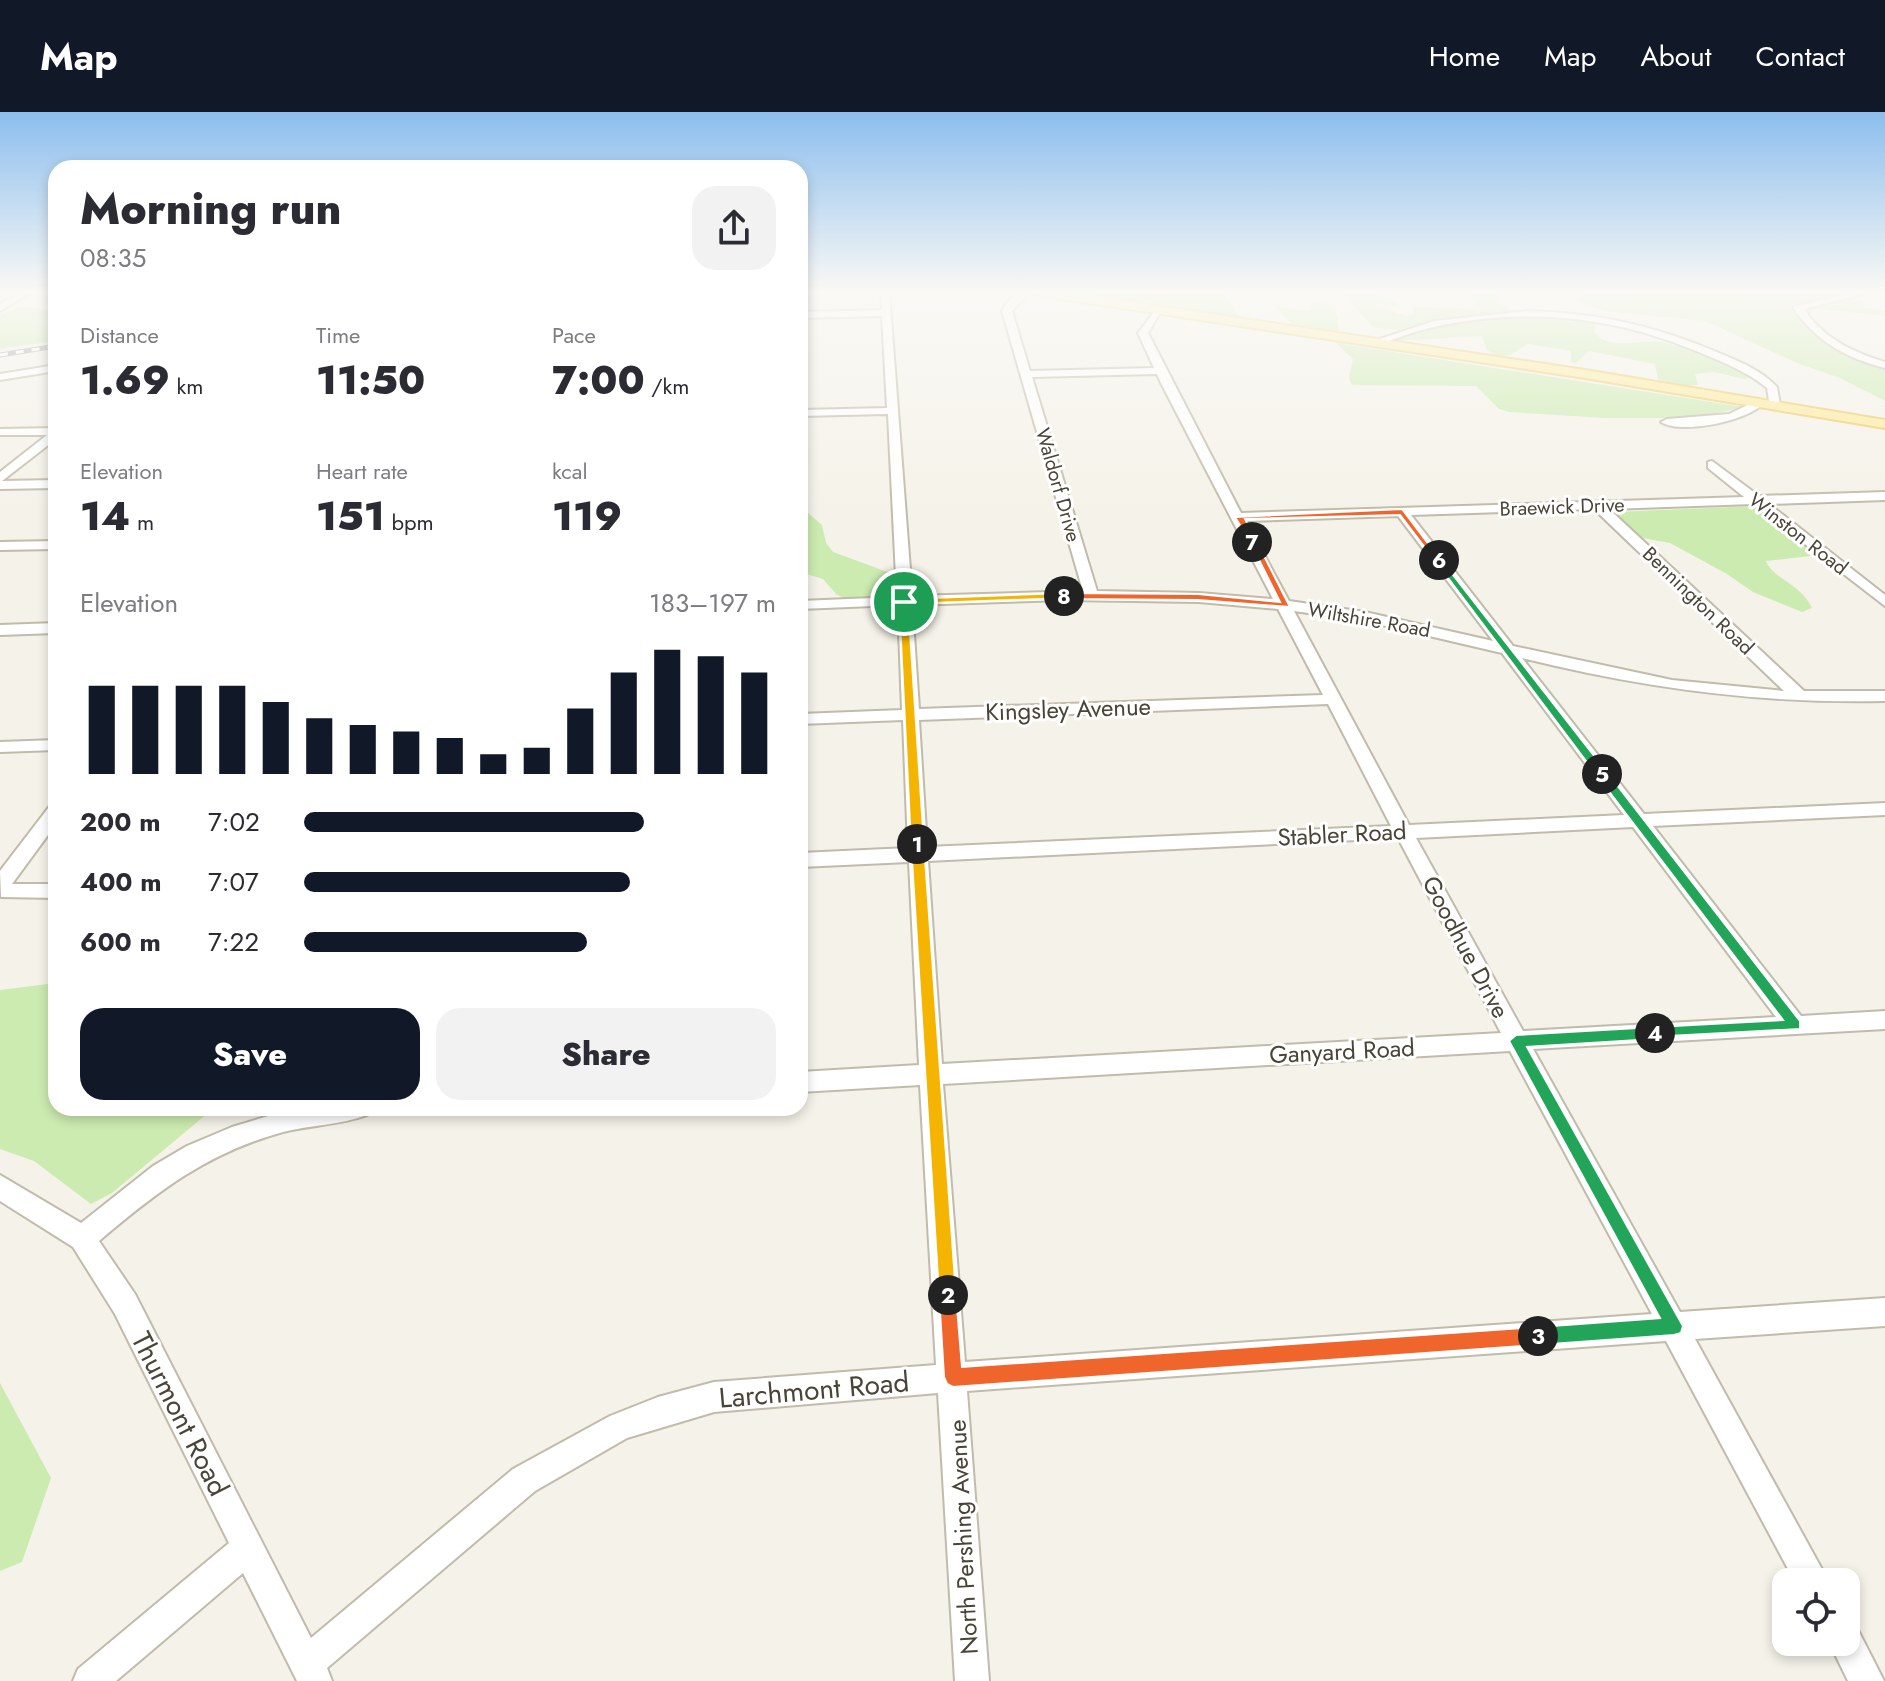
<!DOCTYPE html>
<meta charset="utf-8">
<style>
body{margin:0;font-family:Jost,sans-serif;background:#f2f2f3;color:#2b2b33;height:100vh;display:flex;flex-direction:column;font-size:30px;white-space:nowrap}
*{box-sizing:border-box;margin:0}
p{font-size:26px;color:#7c7c81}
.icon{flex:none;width:44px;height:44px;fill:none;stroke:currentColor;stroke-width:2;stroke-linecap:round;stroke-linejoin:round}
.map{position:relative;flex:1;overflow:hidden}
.panel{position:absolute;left:48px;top:48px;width:760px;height:956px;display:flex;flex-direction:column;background:#fff;border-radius:24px;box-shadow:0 4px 12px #0003}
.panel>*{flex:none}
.buttons{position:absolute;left:1772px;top:1456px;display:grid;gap:16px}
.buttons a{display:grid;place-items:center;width:88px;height:88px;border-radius:16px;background:#fff;box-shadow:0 4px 12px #0003;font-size:40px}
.pin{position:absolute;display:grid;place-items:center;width:68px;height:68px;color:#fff;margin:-34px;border:4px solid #fff;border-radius:50%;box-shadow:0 2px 8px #0007}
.km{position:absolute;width:40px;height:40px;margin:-20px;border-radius:50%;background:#222;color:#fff;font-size:22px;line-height:40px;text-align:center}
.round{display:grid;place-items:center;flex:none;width:84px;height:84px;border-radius:24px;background:#f2f2f3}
.summary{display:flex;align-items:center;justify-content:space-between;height:136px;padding:0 32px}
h1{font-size:44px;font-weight:800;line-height:60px}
.stats{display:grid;grid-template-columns:repeat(3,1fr);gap:12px;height:136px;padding:8px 32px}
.stats div{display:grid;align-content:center}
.stats b{font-size:40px;font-weight:800}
.stats small{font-size:22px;font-weight:400}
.stats p{font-size:22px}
.chart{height:224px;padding:16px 32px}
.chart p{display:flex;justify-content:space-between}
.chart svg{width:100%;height:144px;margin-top:8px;stroke:#111827;stroke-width:6}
.primary-button{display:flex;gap:16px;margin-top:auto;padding:16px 32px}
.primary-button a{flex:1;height:92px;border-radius:24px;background:#111827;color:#fff;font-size:32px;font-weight:800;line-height:92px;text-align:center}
.primary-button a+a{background:#f2f2f3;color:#2b2b33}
ul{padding:0 32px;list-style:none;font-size:26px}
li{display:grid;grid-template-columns:128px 96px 1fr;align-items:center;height:60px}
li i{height:20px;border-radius:10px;background:#111827}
header{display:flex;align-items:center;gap:48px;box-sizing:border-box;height:112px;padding:0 40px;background:#111827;color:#fff}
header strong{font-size:38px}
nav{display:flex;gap:44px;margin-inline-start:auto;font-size:28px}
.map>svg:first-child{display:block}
.green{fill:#ccebb0}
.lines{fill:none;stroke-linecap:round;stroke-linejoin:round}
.minor-casing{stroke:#c1bbab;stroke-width:4}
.major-casing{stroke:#eacb62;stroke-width:4}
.minor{fill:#fff;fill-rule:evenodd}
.major{fill:#ffea98;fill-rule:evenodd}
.rail-casing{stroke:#989898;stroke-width:5}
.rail{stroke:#fff;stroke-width:3;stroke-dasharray:8;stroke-linecap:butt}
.split-1{fill:#f5b400;stroke:#fff;stroke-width:2}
.split-2{fill:#f5b400;stroke:#fff;stroke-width:2}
.split-3{fill:#f0652b;stroke:#fff;stroke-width:2}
.split-4{fill:#22a559;stroke:#fff;stroke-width:2}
.split-5{fill:#22a559;stroke:#fff;stroke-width:2}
.split-6{fill:#22a559;stroke:#fff;stroke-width:2}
.split-7{fill:#f0652b;stroke:#fff;stroke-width:2}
.split-8{fill:#f0652b;stroke:#fff;stroke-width:2}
.split-9{fill:#f5b400;stroke:#fff;stroke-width:2}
.labels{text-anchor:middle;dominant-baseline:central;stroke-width:6;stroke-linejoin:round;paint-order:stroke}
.far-street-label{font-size:20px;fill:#494437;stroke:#fff}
.street-label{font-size:24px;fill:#494437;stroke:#fff}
.near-street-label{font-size:28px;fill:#494437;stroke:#fff}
</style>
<header>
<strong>Map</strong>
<nav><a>Home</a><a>Map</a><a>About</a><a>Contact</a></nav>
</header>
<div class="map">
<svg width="1885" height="1569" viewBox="0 0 1885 1569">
<rect width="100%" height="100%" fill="#f5f2e9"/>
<path class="green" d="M1221,179L1242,208L1086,184L1089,181Z
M1341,179H1403L1374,181L1399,190L1397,194L1374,193L1407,204L1415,202L1412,194L1482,198L1468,182C1479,180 1491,177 1499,186L1496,190L1519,202L1435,208L1398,218L1373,215Z
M1641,179H1740L1779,183L1796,179H1834L1864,190L1863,196L1885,198V204L1813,196L1811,205L1805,210L1832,234L1885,255V289L1840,266L1797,251L1705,209L1604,199L1576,189L1581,183Z
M1312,190C1340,187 1335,201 1340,221L1293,214L1276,194L1305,199L1311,197Z
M20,194L56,199V229L0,237V203Z
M1513,206L1589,209L1596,214L1594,219C1607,240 1641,227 1660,230C1689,235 1726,247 1750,264L1745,267L1714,260L1695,262L1698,273H1677L1658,267L1655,252L1589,239L1576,251L1571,250V239L1528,232L1510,243L1498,245L1487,238L1482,224L1390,229V227C1431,214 1471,208 1513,206Z
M1336,231L1743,295L1696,306H1605L1509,300L1499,297L1476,274L1352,273L1349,266L1353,247Z
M800,394L822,413L826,431L833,440L893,462L899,483L847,488L836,482L823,467L800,460Z
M1755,394L1810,438V444L1766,449C1772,466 1801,472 1812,496L1802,500L1753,480L1727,462L1670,431L1637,425L1616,400Z
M56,871V996H214L112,1081L91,1092L34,1049L0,1037V878Z
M0,1271L51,1366L22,1450L0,1459Z"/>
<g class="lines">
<defs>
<path id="minor" d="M23,179H33L0,199V192Z
M881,179H889L912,484L1083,479L1002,199C1007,187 1018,179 1030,179L1012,199L1030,259L1154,256L1138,221L1157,196H1163L1148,221L1241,401L1744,385L1708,356V350L1712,349L1759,384L1885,380V388L1769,392L1885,483V494L1753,392L1609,397L1804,579H1885V589C1761,592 1642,576 1522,546L1644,702L1885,691V703L1653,714L1801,904L1885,899V917L1533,937L1680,1200L1885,1186V1214L1695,1227L1829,1470H1795L1666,1229L967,1279L989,1569H955L938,1281L714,1300L627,1326L535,1379L327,1556L332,1569H297L243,1461L116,1569H73L78,1557L229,1431L115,1202L73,1135L0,1089V1063L81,1111L153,1054L187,1034L232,1015L295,996H371L367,1003C341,1013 310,1013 283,1020C207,1041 158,1079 99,1129L135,1182L311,1526L513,1357L610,1304L658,1285L714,1270L936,1253L920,973L800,980V960L919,953L909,750L800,755V741L908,736L903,608L800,612V602L902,598L898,493L800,497V489L897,485L888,302L800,304V298L887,296L882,204L800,206V200L882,198ZM1157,262L1161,271L1273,487L1199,481L1097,479L1032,265ZM1594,397L1784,579L1672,568L1513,534L1411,403ZM1398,404L1493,529L1365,500L1289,489L1246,409ZM1066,488L1199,490L1278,497L1323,583L919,597L912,493ZM1294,499L1365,509L1502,541L1624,703L1409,713ZM1328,592L1391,714L927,735L919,608ZM1633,715L1776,905L1523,919L1416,726ZM1398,726L1501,921L942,952L928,749ZM1510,939L1652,1202L965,1250L943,972Z
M1084,179H1131L1061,186L1056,183Z
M1858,179H1874L1804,197C1823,226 1852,240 1885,250V256C1846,246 1815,229 1793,195Z
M1526,199C1595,200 1656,214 1719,241C1740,250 1761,258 1777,275L1780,293L1770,295L1767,276C1745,258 1718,248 1691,237C1610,204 1521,195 1434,215C1414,219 1396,227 1376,233L1371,230L1434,209Z
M56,253V259L0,268V262Z
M1758,288L1764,291C1748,309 1681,323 1661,310L1667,307L1729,302Z
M56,316V327L2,369L56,368V376L0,377V360L47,323H0V317Z
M56,429V437L0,438V430Z
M56,511V521L0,523V513Z
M56,628V638L0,640V630Z
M56,693V712L12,772H56V786L1,785L0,759L49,695Z
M1846,1513L1858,1518L1884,1569H1848L1829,1530H1846Z"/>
<path id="major" d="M1029,179H1058L1585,258L1885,308V316L1585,266L1035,183Z"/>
</defs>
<use href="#minor" class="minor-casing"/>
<use href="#major" class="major-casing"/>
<use href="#minor" class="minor"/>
<use href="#major" class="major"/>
<defs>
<path id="rail" d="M0,243L56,234"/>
</defs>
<use href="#rail" class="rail-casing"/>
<use href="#rail" class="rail"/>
</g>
<linearGradient id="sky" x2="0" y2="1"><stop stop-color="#8cbeed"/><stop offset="0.45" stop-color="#faf9f5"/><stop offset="1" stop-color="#faf9f5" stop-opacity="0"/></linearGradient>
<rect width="1885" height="399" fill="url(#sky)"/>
<path class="split-1" d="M904,487L908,490L924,732L917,736L911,732L899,490Z"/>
<path class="split-2" d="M917,728L924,732L956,1183L954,1189L948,1192L941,1189L939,1183L911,732Z"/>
<path class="split-3" d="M948,1174L954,1177L956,1183L962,1255L1538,1215L1545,1218L1547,1224L1545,1231L1538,1233L953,1275L947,1272L944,1265L939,1183L941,1177Z"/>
<path class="split-4" d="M1655,915L1662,921L1655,927L1527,935L1683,1214L1681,1221L1674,1223L1538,1233L1532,1231L1529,1224L1532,1218L1538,1215L1660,1206L1509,929L1516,923Z"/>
<path class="split-5" d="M1598,659H1606L1800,909V917L1650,925V917L1655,915L1783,908L1598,665Z"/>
<path class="split-6" d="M1439,445L1606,659V665H1598L1436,450Z"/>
<path class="split-7" d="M1402,397L1442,450H1436L1400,403L1245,407L1257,430L1252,433L1235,405Z"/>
<path class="split-8" d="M1249,428L1257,430L1290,495L1198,488L1064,487L1059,484L1064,481L1198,482L1280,490Z"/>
<path class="split-9" d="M1064,481L1067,486L904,492L899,490L904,487Z"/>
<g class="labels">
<g class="far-street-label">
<text transform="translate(1058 373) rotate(74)">Waldorf Drive</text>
<text transform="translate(1562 395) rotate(-2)">Braewick Drive</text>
<text transform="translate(1798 422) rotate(38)">Winston Road</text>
<text transform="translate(1698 489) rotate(44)">Bennington Road</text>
<text transform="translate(1369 508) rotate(10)">Wiltshire Road</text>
</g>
<g class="street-label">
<text transform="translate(1068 597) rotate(-2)">Kingsley Avenue</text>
<text transform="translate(1342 722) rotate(-3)">Stabler Road</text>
<text transform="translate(1466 835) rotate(62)">Goodhue Drive</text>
<text transform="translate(1342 939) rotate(-3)">Ganyard Road</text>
<text transform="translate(963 1425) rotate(-93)">North Pershing Avenue</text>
</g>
<g class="near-street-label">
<text transform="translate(814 1278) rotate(-5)">Larchmont Road</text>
<text transform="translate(180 1302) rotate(63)">Thurmont Road</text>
</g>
</g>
</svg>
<div class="buttons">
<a><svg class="icon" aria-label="locate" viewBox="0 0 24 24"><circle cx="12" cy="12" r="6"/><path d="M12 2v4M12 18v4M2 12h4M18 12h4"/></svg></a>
</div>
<div class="pin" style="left:904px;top:490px;background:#1e9e55"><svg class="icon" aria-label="arrive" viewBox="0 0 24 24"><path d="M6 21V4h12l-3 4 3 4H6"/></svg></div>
<b class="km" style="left:917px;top:732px">1</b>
<b class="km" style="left:948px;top:1183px">2</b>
<b class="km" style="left:1538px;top:1224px">3</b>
<b class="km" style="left:1655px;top:921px">4</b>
<b class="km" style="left:1602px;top:662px">5</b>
<b class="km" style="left:1439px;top:448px">6</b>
<b class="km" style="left:1252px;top:430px">7</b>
<b class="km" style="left:1064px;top:484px">8</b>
<section class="panel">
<div class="summary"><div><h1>Morning run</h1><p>08:35</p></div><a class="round"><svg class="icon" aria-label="share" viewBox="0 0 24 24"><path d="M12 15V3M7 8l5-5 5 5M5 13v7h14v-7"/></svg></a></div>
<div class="stats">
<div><p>Distance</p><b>1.69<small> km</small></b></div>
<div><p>Time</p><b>11:50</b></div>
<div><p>Pace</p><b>7:00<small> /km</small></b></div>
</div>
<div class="stats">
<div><p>Elevation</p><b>14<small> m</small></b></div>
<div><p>Heart rate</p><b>151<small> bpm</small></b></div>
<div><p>kcal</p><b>119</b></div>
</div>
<div class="chart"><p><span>Elevation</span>183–197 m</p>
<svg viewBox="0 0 160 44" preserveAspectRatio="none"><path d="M5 44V17M15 44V17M25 44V17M35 44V17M45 44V22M55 44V27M65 44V29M75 44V31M85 44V33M95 44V38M105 44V36M115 44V24M125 44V13M135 44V6M145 44V8M155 44V13"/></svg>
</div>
<ul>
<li><b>200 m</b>7:02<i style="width:72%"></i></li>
<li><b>400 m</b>7:07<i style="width:69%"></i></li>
<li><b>600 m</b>7:22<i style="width:60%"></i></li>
</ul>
<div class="primary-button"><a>Save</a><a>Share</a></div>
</section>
</div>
